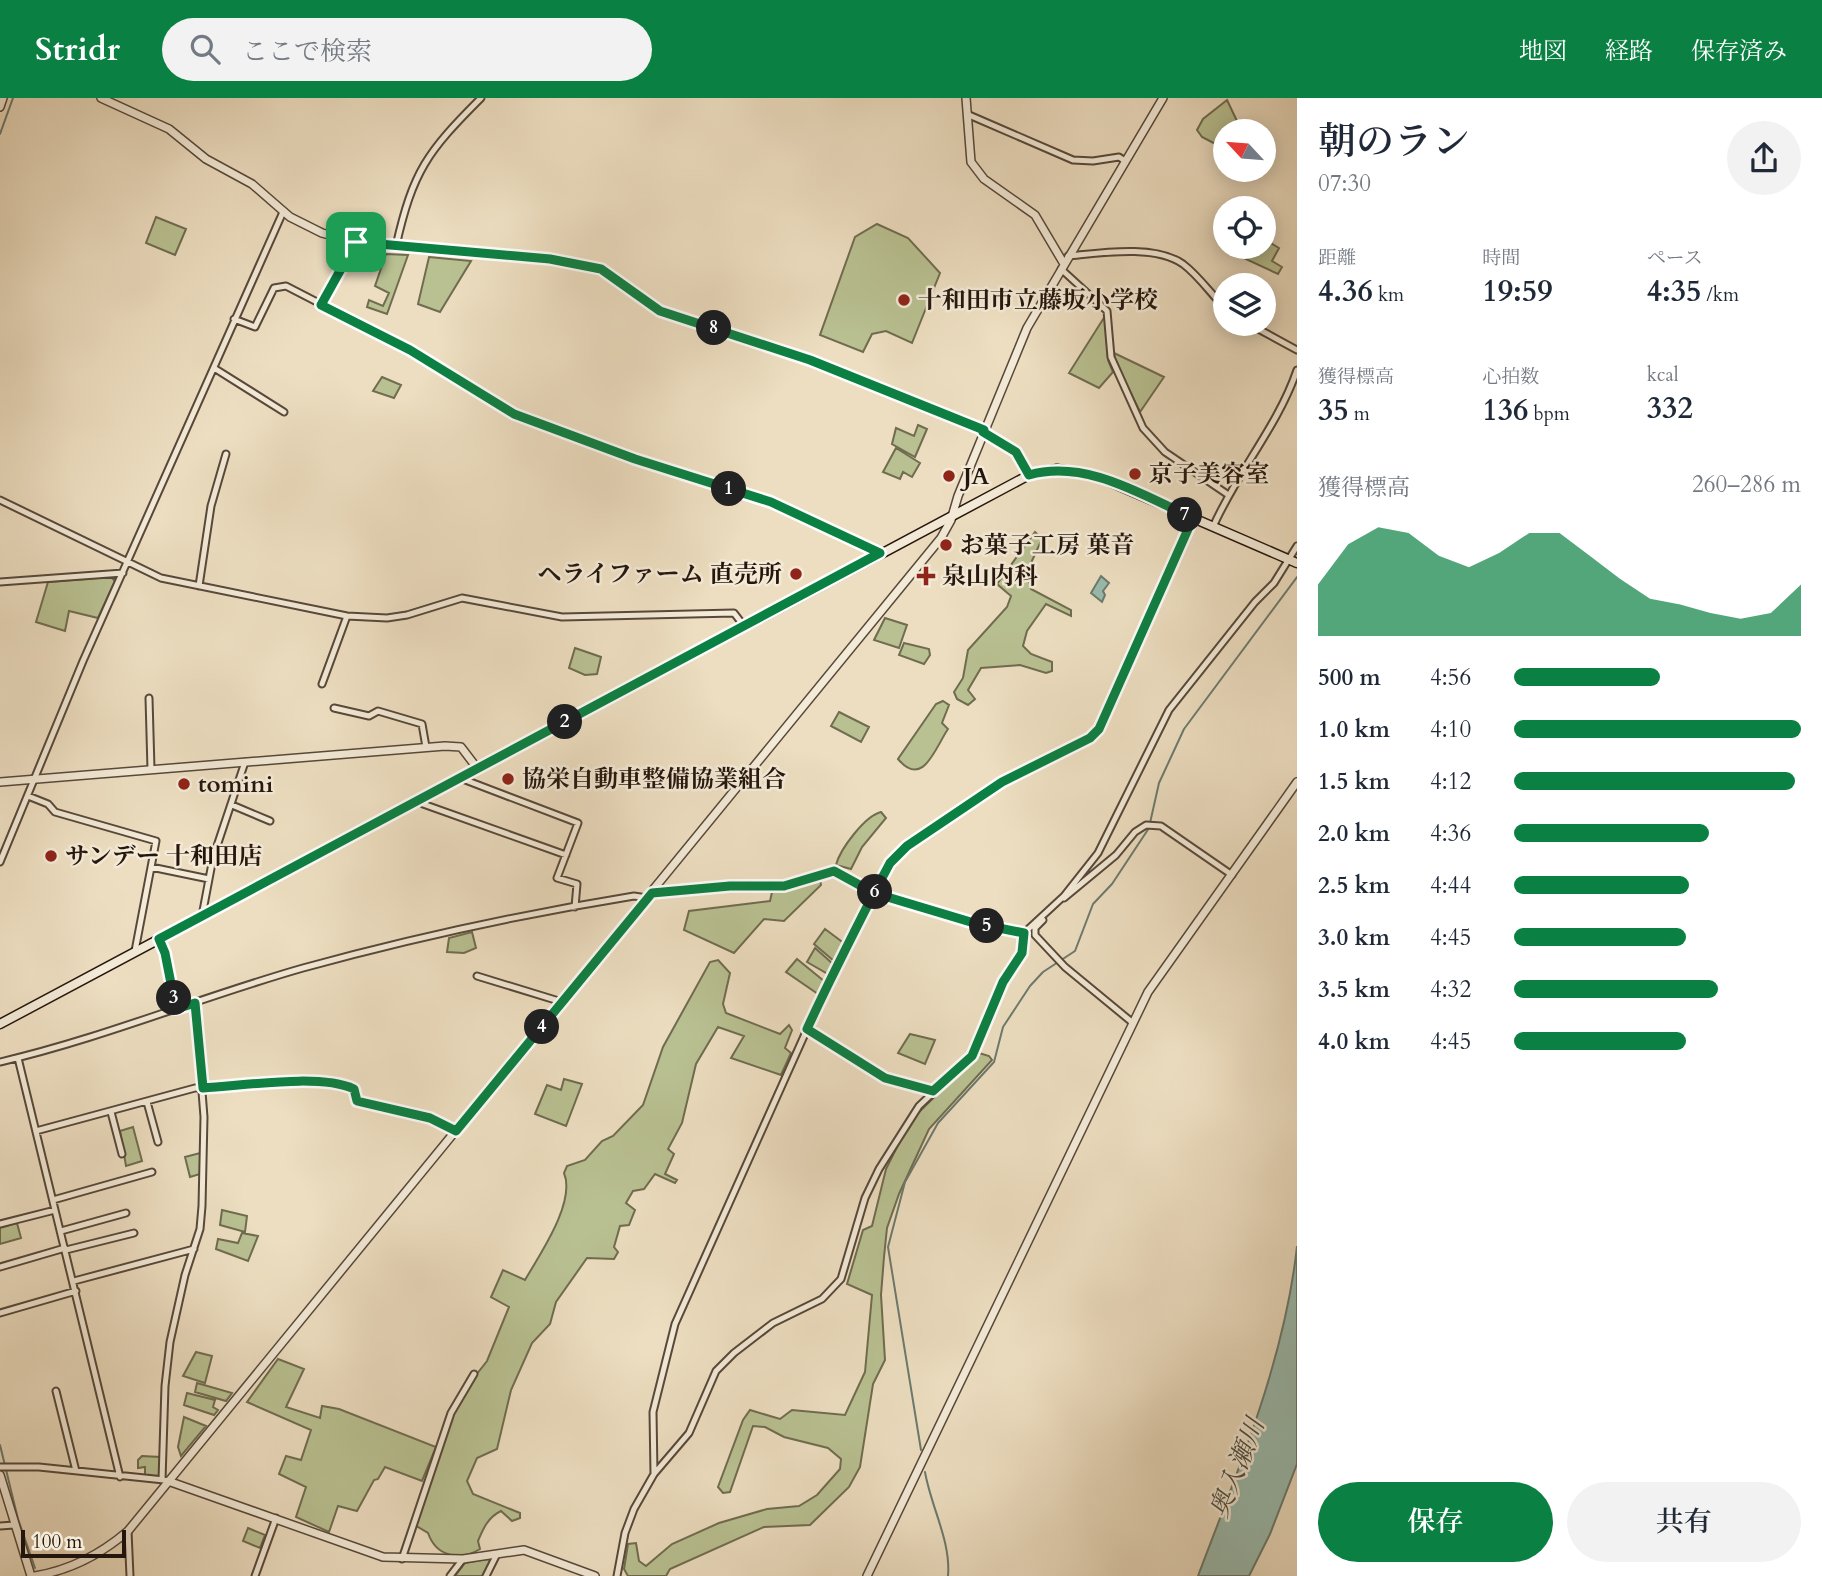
<!DOCTYPE html>
<html lang="ja">
<meta charset="utf-8">
<style>
body{margin:0;font-family:Cardo,"Noto Serif JP",serif;background:#f2f2f3;color:#1f2937;height:100vh;display:flex;flex-direction:column;font-size:26px;white-space:nowrap}
*{box-sizing:border-box;margin:0}
p{font-size:23px;color:#747a83}
.icon{flex:none;width:38px;height:38px;fill:none;stroke:currentColor;stroke-width:2;stroke-linecap:round;stroke-linejoin:round}
.map{position:relative;flex:1;overflow:hidden}
.details{display:flex;flex-direction:column;background:#fff;width:525px}
.details>*{flex:none}
.needle{width:46px;rotate:296deg}
.buttons{position:absolute;left:1213px;top:21px;display:grid;gap:14px}
.buttons a{display:grid;place-items:center;width:63px;height:63px;border-radius:50%;background:#fff;box-shadow:0 4px 18px #0003;font-size:35px}
.scale{position:absolute;left:21px;bottom:18px;width:105px;box-sizing:border-box;padding-left:7px;border:4px solid #25160d;border-top:0;font-size:19px;line-height:24px;white-space:nowrap;color:#25160d;-webkit-text-stroke:5px #f3ead7;paint-order:stroke}
.pin{position:absolute;display:grid;place-items:center;width:60px;height:60px;color:#fff;margin:-30px;border-radius:14px;box-shadow:0 4px 10px #0006}
.km{position:absolute;width:35px;height:35px;margin:-18px;border-radius:50%;background:#222;color:#fff;font-size:19px;line-height:35px;text-align:center}
.round{display:grid;place-items:center;flex:none;width:74px;height:74px;border-radius:37px;background:#f2f2f3}
.overview{display:flex;align-items:center;justify-content:space-between;height:119px;padding:0 21px}
h1{font-size:38px;font-weight:600;line-height:52px}
.stats{display:grid;grid-template-columns:repeat(3,1fr);gap:10px;height:119px;padding:7px 21px}
.stats div{display:grid;align-content:center}
.stats b{font-size:30px;font-weight:600}
.stats small{font-size:19px;font-weight:400}
.stats p{font-size:19px}
.chart{height:196px;padding:14px 21px}
.chart p{display:flex;justify-content:space-between}
.chart svg{width:100%;height:126px;margin-top:7px;fill:#0b8043;opacity:.7}
.button{display:flex;gap:14px;margin-top:auto;padding:14px 21px}
.button a{flex:1;height:80px;border-radius:42px;background:#0b8043;color:#fff;font-size:28px;font-weight:600;line-height:80px;text-align:center}
.button a+a{background:#f2f2f3;color:#1f2937}
ul{padding:0 21px;list-style:none;font-size:23px}
li{display:grid;grid-template-columns:112px 84px 1fr;align-items:center;height:52px}
li i{height:18px;border-radius:9px;background:#0b8043}
header{display:flex;align-items:center;gap:42px;box-sizing:border-box;height:98px;padding:0 35px;background:#0b8043;color:#fff}
header strong{font-size:33px}
nav{display:flex;gap:38px;margin-inline-start:auto;font-size:24px}
.search{width:490px;height:63px;background:#f2f2f3;display:flex;align-items:center;gap:18px;box-sizing:border-box;padding:0 24px;border-radius:38px;color:#747a83;font-size:26px}
main{display:flex;flex:1;min-height:0}
.map>svg:first-child{display:block}
.green{fill:#b9c192;stroke:#6f6c50;stroke-width:2}
.water{fill:#9abcaf;stroke:#6b7a6e;stroke-width:2}
.lines{fill:none;stroke-linecap:round;stroke-linejoin:round}
.stream{stroke:#6b7a6e;stroke-width:2}
.minor-casing{stroke:#57483a;stroke-width:9}
.tertiary-casing{stroke:#57483a;stroke-width:10}
.secondary-casing{stroke:#25160d;stroke-width:11}
.minor{stroke:#f3ead7;stroke-width:5}
.tertiary{stroke:#f3ead7;stroke-width:7}
.secondary{stroke:#f3ead7;stroke-width:8}
.route-casing{stroke:#fff;stroke-width:14}
.route{stroke:#0b8043;stroke-width:9}
.poi-dot{fill:#8f2418;stroke:#f3ead7;stroke-width:2.5}
.labels{text-anchor:middle;dominant-baseline:central;stroke-width:5;stroke-linejoin:round;paint-order:stroke}
.poi-label{font-size:24px;font-weight:bold;fill:#25160d;stroke:#f3ead7;text-anchor:start}
.water-label{font-size:26px;font-style:italic;fill:#4e5046;stroke:#f3ead7}
</style>
<header>
<strong>Stridr</strong>
<div class="search"><svg class="icon" aria-label="search" viewBox="0 0 24 24"><circle cx="10" cy="10" r="6"/><path d="M15 15l6 6"/></svg>ここで検索</div>
<nav><a>地図</a><a>経路</a><a>保存済み</a></nav>
</header>
<main>
<div class="map">
<svg width="1297" height="1478" viewBox="0 0 1297 1478">
<rect width="100%" height="100%" fill="#eddec1"/>
<filter id="stains"><feTurbulence type="fractalNoise" baseFrequency=".00286" numOctaves="4"/><feColorMatrix values="0 0 0 0 .2 0 0 0 0 .09 0 0 0 0 .02 0 0 0 .5 -.17"/></filter>
<radialGradient id="worn" r=".72"><stop offset=".6" stop-color="#630" stop-opacity="0"/><stop offset="1" stop-color="#630" stop-opacity=".3"/></radialGradient>
<path class="green" d="M1227,2L1237,23L1248,30L1245,33H1225V51L1202,39L1197,32L1203,21Z
M156,119L186,131L175,157L146,145Z
M877,126L908,140L940,175L912,245L886,233L872,236L863,254L820,237L855,139Z
M1264,141L1279,150L1272,163L1282,169L1278,176L1235,156L1237,149H1264Z
M386,156L408,157L387,216L367,209L369,202L383,208L389,195L375,188Z
M429,159L471,163L440,214L418,206Z
M1105,218L1108,262L1113,274L1099,290L1069,275Z
M1114,255L1164,279L1140,314L1115,263Z
M382,279L401,287L394,300L373,293Z
M918,327L927,331L915,359L892,346L896,330L914,338Z
M896,350L920,365L912,379L903,374L900,381L883,374Z
M1035,434L1042,441L1031,465L1035,472L1029,483L1031,491L1071,512V518L1046,506L1027,533L1023,548L1031,556L1052,564V573L1046,575L1020,567L981,570L968,592L975,601L968,607L957,601L954,594L963,580L968,552L1007,509L1011,498L997,486Z
M111,479L115,483L98,520L69,513L65,533L36,524L48,484Z
M885,520L907,527L899,550L874,542Z
M904,545L929,551L930,557L924,566L899,557Z
M575,550L601,559L597,576L585,577L569,570Z
M943,603L949,607L942,625L948,631C935,650 923,691 898,661L936,606Z
M839,614L869,629L861,644L831,628Z
M881,714L886,720L862,749L851,771L836,767C840,751 865,718 881,714Z
M820,782L821,787L784,823L764,821L734,855L684,832L689,813L770,803L772,794Z
M825,831L845,846L834,863L814,846Z
M472,834L476,850L464,855L447,854L449,840Z
M815,850L833,866L828,876L807,864Z
M797,861L824,883L818,896L786,874Z
M718,862L730,875L723,906L726,915L780,936L789,927L792,932L785,950L791,955L781,977L731,960L744,938L718,929L696,966L682,1025L668,1051L674,1056L665,1076L677,1082L675,1085L655,1076L644,1091L633,1093L626,1105L635,1112L629,1127L620,1128L614,1149L618,1154L614,1161L587,1160L556,1204L550,1226L532,1245L511,1292L497,1351L477,1360L467,1383L473,1396L520,1415V1420L512,1423L501,1413C488,1419 483,1431 478,1443L480,1451C459,1464 436,1458 428,1435L413,1426L451,1318L465,1291L487,1263L509,1209L491,1199L503,1172L525,1182C540,1156 576,1104 564,1075L567,1068L585,1062L602,1043L613,1038L643,1007L663,949L710,864Z
M910,936L935,942L925,966L898,955Z
M979,955L989,958L992,962L929,1031L899,1096L887,1130L884,1159L881,1197L885,1262L873,1286L860,1369L849,1389L810,1427L764,1429L670,1471L666,1478H628L624,1471L628,1446L636,1445L639,1463L646,1468L672,1446L719,1425L767,1411L799,1408L817,1397L840,1371L841,1361L828,1350L784,1339L765,1329L753,1328L730,1394L723,1395L718,1389L743,1322L750,1312L780,1321L792,1312L845,1317L865,1274L872,1197L847,1186L863,1132L872,1128L886,1071L910,1023Z
M564,981L582,986L566,1028L535,1016L547,987L561,992Z
M133,1029L142,1063L126,1068L120,1033Z
M200,1055V1076L190,1079L185,1059Z
M222,1112L247,1118L245,1134L220,1127Z
M17,1125L21,1140L0,1146V1130Z
M242,1135L258,1138L248,1163L216,1151L218,1141L238,1145Z
M196,1254L212,1258L205,1285L183,1278Z
M278,1261L304,1271L286,1309L320,1320L322,1308L339,1311L436,1349L422,1383L385,1369L378,1381L374,1382L357,1413L338,1408L329,1434L296,1419L306,1389L279,1376L286,1358L301,1362L311,1332L247,1304Z
M197,1285L232,1295L226,1303L195,1294Z
M187,1295L215,1302L213,1309L218,1312L214,1317L184,1307Z
M184,1319L206,1328L181,1358L178,1349Z
M142,1358L160,1359V1379L145,1377V1369L138,1370V1362Z
M248,1430L265,1437L260,1450L243,1443Z
M486,1461L491,1462L483,1478H455L465,1465Z"/>
<path class="water" d="M1101,478L1109,485L1103,493L1105,497L1102,504L1091,495Z
M1297,1148V1366L1270,1436L1249,1478H1198C1238,1372 1285,1261 1297,1148Z"/>
<g class="lines">
<path class="stream" d="M0,36L13,0
M1150,725L1159,685L1184,631L1297,479
M0,1347L18,1421L35,1470
M921,1352L888,1149L905,1084L938,1025L994,964L1003,929L1030,888L1043,874L1075,853L1093,806L1112,786L1149,730
M925,1374C931,1409 951,1443 948,1478"/>
<defs>
<path id="minor" d="M969,17L1073,62L1093,63L1119,59L1125,63
M396,148C413,73 427,54 481,0
M1068,158C1100,155 1155,146 1183,166C1199,178 1211,196 1225,210
M1061,171L1107,213L1111,259L1143,330L1165,354L1227,396
M321,207L356,144
M234,221L255,229L274,190L286,188L410,252L514,316L635,361L771,404L880,455
M1249,226L1297,252
M214,270L284,314
M983,334L1016,354L1029,377
M0,402L161,480L347,518L387,520L407,517L462,500L562,519L734,515L744,528
M1213,429C1237,374 1278,328 1297,272
M0,484L123,475
M199,488L211,408L226,356
M322,586L347,518
M149,600L151,671
M334,610L369,618L378,613L422,626L426,649
M460,680L578,725L557,780L577,786L575,809
M28,698L48,706L55,714L156,743L135,853
M421,701L423,706L566,757
M232,707L270,723
M0,764L83,563L283,114
M151,769L209,781
M652,795L730,788L775,789L834,773L874,795L974,825L1024,835L1064,798L1098,755L1169,612L1255,504L1274,485L1297,448
M1064,800L1116,757L1135,734L1146,727L1161,728L1232,777
M202,818L213,760L245,664
M1043,822L1035,830V837L1065,869L1133,925
M158,841L165,855L176,911
M477,878L562,904
M807,931L885,980L933,993
M18,960L120,1379
M0,964C103,940 201,899 303,870C412,840 523,816 634,798L647,800
M147,1004L158,1044
M111,1014L122,1056
M36,1033L195,990L314,983L344,986L354,991L357,1003L361,1004L430,1020L456,1033
M53,1102L152,1074
M0,1126L55,1112
M61,1133L126,1115
M66,1152L134,1135
M0,1169L65,1150
M74,1183L194,1151
M0,1215L76,1193
M56,1293L76,1373
M0,1369H39L164,1382
M654,1376L653,1314L675,1226L830,880L890,765L907,748L1002,684L1090,640L1099,631L1193,420
M162,1382L165,1288L170,1244L185,1177L200,1131L202,1108L204,1019L195,905
M0,1428L14,1427
M128,1433L130,1478
M402,1461L451,1315L474,1276
M255,1478L276,1420
M450,1478L463,1461
M486,1478L497,1456
M617,1478L625,1435L634,1411L654,1376L689,1335L716,1273L734,1255L773,1225L822,1201L841,1181L865,1100L879,1071L919,1008L972,958L1003,884L1022,855L1024,835"/>
<path id="tertiary" d="M101,0L169,31L206,61L252,86L290,119L322,135L356,144L550,161L601,171L660,213L810,262L984,332
M966,0L971,64L984,81L1035,117L1064,166
M0,9L3,0
M0,684L445,648L461,649L477,670
M0,1377L31,1478
M168,1383L383,1459L463,1461L524,1452L595,1478
M35,1478C71,1472 100,1457 128,1433L941,440L951,422L958,398L1027,230L1163,0
M867,1478L1148,894L1297,684"/>
<path id="secondary" d="M0,926L1029,377L1057,371L1096,378L1297,465"/>
</defs>
<use href="#minor" class="minor-casing"/>
<use href="#tertiary" class="tertiary-casing"/>
<use href="#secondary" class="secondary-casing"/>
<use href="#minor" class="minor"/>
<use href="#tertiary" class="tertiary"/>
<use href="#secondary" class="secondary"/>
</g>
<g class="lines">
<defs>
<path id="route" d="M356,144L321,207L410,252L514,316L635,361L771,404L880,455L159,841L165,855L176,911L195,905L203,990C243,988 319,975 354,991L357,1003L361,1004L430,1020L456,1033L652,795L730,788H784L834,773L874,795L974,825L1024,835L1022,855L1003,884L972,958L933,993L885,980L807,931C828,885 851,840 874,795L890,765L907,748L1002,684L1090,640L1099,631L1193,420C1142,397 1086,361 1029,377L1016,354L983,334L984,332L810,262L660,213L601,171L550,161L356,144"/>
</defs>
<use href="#route" class="route-casing"/>
<use href="#route" class="route"/>
</g>
<g class="poi-dot">
<circle cx="904" cy="202" r="7"/>
<circle cx="1135" cy="376" r="7"/>
<circle cx="949" cy="378" r="7"/>
<circle cx="946" cy="447" r="7"/>
<circle cx="796" cy="476" r="7"/>
<path d="M922.5 467.5h7v7h7v7h-7v7h-7v-7h-7v-7h7z"/>
<circle cx="508" cy="681" r="7"/>
<circle cx="184" cy="686" r="7"/>
<circle cx="51" cy="758" r="7"/>
</g>
<g class="labels">
<g class="poi-label">
<text x="918" y="202">十和田市立藤坂小学校</text>
<text x="1149" y="376">京子美容室</text>
<text x="963" y="378">JA</text>
<text x="960" y="447">お菓子工房 菓音</text>
<text x="782" y="476" text-anchor="end">ヘライファーム 直売所</text>
<text x="942" y="478">泉山内科</text>
<text x="522" y="681">協栄自動車整備協業組合</text>
<text x="198" y="686">tomini</text>
<text x="65" y="758">サンデー 十和田店</text>
</g>
<g class="water-label">
<text transform="translate(1237 1370) rotate(-68)">奥入瀬川</text>
</g>
</g>
<rect width="100%" height="100%" filter="url(#stains)"/>
<rect width="100%" height="100%" fill="url(#worn)"/>
</svg>
<div class="buttons">
<a><svg class="needle" viewBox="-14 -14 28 28"><path d="M0-13l5 13h-10z" fill="#e53935"/><path d="M0 13l5-13h-10z" fill="#747a83"/></svg></a>
<a><svg class="icon" aria-label="locate" viewBox="0 0 24 24"><circle cx="12" cy="12" r="6"/><path d="M12 2v4M12 18v4M2 12h4M18 12h4"/></svg></a>
<a><svg class="icon" aria-label="layers" viewBox="0 0 24 24"><path d="M12 4l9 5-9 5-9-5zM3 14l9 5 9-5"/></svg></a>
</div>
<div class="scale">100 m</div>
<div class="pin" style="left:356px;top:144px;background:#1e9e55"><svg class="icon" aria-label="arrive" viewBox="0 0 24 24"><path d="M6 21V4h12l-3 4 3 4H6"/></svg></div>
<b class="km" style="left:729px;top:391px">1</b>
<b class="km" style="left:565px;top:624px">2</b>
<b class="km" style="left:174px;top:900px">3</b>
<b class="km" style="left:542px;top:929px">4</b>
<b class="km" style="left:987px;top:828px">5</b>
<b class="km" style="left:875px;top:794px">6</b>
<b class="km" style="left:1185px;top:417px">7</b>
<b class="km" style="left:714px;top:230px">8</b>
</div>
<section class="details">
<div class="overview"><div><h1>朝のラン</h1><p>07:30</p></div><a class="round"><svg class="icon" aria-label="share" viewBox="0 0 24 24"><path d="M12 15V3M7 8l5-5 5 5M5 13v7h14v-7"/></svg></a></div>
<div class="stats">
<div><p>距離</p><b>4.36<small> km</small></b></div>
<div><p>時間</p><b>19:59</b></div>
<div><p>ペース</p><b>4:35<small> /km</small></b></div>
</div>
<div class="stats">
<div><p>獲得標高</p><b>35<small> m</small></b></div>
<div><p>心拍数</p><b>136<small> bpm</small></b></div>
<div><p>kcal</p><b>332</b></div>
</div>
<div class="chart"><p><span>獲得標高</span>260–286 m</p>
<svg viewBox="0 0 160 44" preserveAspectRatio="none"><path d="M0 44V26L10 12L20 6L30 8L40 16L50 20L60 15L70 8L80 8L90 16L100 24L110 31L120 33L130 36L140 38L150 36L160 26V44z"/></svg>
</div>
<ul>
<li><b>500 m</b>4:56<i style="width:51%"></i></li>
<li><b>1.0 km</b>4:10<i style="width:100%"></i></li>
<li><b>1.5 km</b>4:12<i style="width:98%"></i></li>
<li><b>2.0 km</b>4:36<i style="width:68%"></i></li>
<li><b>2.5 km</b>4:44<i style="width:61%"></i></li>
<li><b>3.0 km</b>4:45<i style="width:60%"></i></li>
<li><b>3.5 km</b>4:32<i style="width:71%"></i></li>
<li><b>4.0 km</b>4:45<i style="width:60%"></i></li>
</ul>
<div class="button"><a>保存</a><a>共有</a></div>
</section>
</main>
